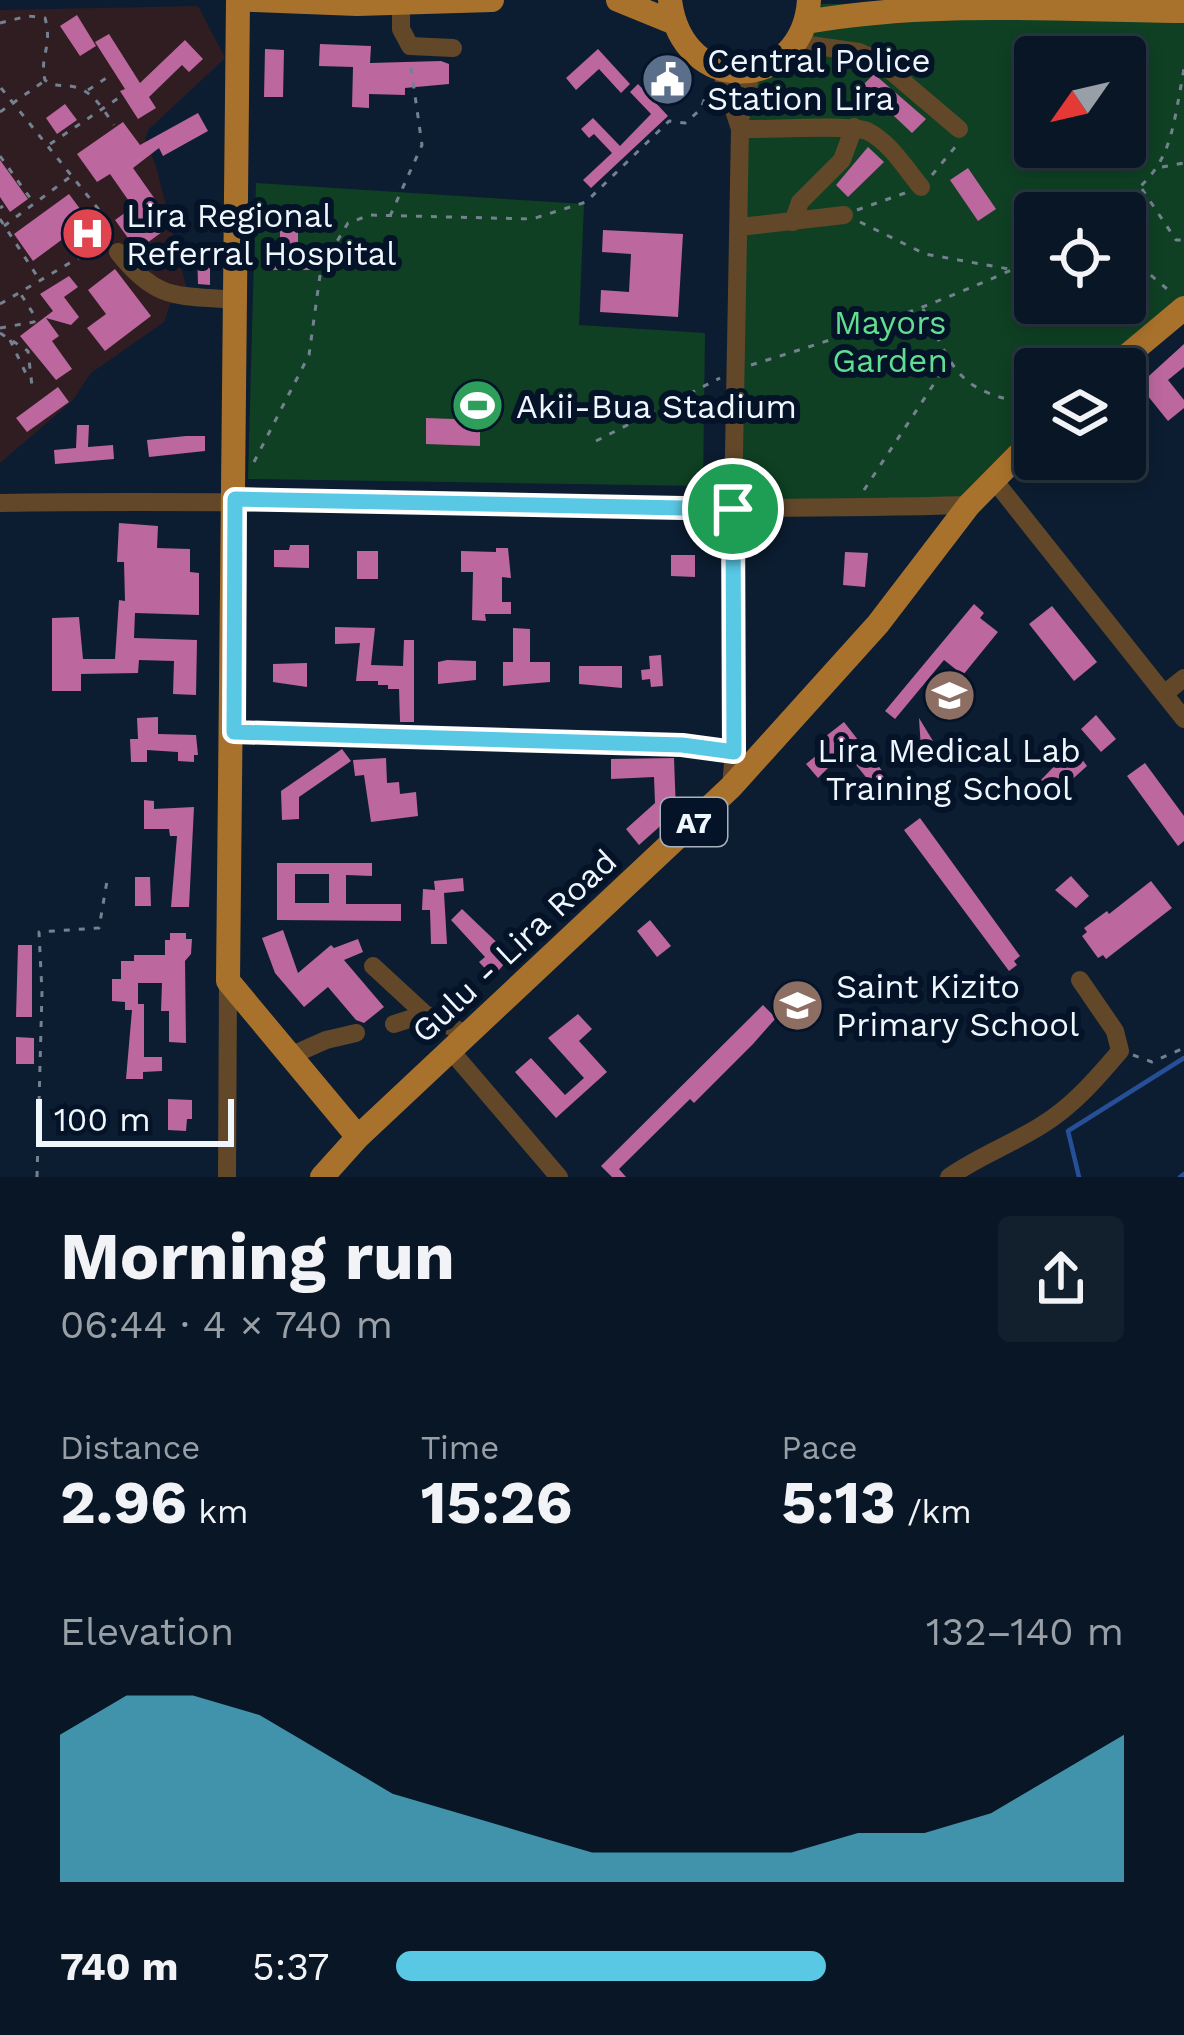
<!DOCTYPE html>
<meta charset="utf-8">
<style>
body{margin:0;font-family:"Work Sans",sans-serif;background:#121f2d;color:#f1f3f6;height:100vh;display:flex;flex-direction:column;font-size:45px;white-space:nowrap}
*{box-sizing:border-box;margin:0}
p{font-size:39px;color:#999fa7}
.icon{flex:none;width:66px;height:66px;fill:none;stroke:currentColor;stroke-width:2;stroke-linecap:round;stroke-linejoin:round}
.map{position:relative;height:1177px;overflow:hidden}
.details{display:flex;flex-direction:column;background:#091625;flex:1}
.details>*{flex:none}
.needle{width:78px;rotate:236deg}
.buttons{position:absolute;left:1014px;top:36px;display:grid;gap:24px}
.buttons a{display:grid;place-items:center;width:132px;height:132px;border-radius:12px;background:#091625;box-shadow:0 6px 18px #0003,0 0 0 3px #293542;font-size:60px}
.scale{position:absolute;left:36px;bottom:30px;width:198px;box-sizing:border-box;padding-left:12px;border:6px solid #eff6fe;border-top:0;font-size:33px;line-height:42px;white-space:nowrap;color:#eff6fe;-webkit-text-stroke:9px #041327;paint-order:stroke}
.pin{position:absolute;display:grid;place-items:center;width:102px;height:102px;color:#fff;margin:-51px;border:6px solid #fff;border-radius:50%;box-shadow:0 3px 12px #0007}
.round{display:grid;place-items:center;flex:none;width:126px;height:126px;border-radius:12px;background:#121f2d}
.head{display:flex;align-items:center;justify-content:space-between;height:204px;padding:0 60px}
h1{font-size:66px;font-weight:700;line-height:90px}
.stats{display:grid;grid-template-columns:repeat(3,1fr);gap:18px;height:204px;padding:12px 60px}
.stats div{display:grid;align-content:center}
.stats b{font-size:60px;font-weight:700}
.stats small{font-size:33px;font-weight:400}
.stats p{font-size:33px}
.chart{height:336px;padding:24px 60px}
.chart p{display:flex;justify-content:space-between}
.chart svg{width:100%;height:216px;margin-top:12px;fill:#59c8e5;opacity:.7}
ul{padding:0 60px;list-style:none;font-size:39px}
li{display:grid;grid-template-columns:192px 144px 1fr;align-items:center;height:90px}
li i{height:30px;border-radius:15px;background:#59c8e5}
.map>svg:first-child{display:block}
.medical{fill:#301d22}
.green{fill:#0f4023;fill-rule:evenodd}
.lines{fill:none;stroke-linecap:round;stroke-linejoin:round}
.stream{stroke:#274f98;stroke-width:4.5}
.building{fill:#bc679e;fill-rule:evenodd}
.path{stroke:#74818f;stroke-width:3;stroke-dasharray:6 9;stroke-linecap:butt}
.minor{stroke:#624829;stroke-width:18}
.major{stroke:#a9722c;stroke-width:24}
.route-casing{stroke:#fff;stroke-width:24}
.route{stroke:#59c8e5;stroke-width:15}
.labels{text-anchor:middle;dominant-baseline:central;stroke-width:12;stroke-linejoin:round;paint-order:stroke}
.shield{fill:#041327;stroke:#a8b2be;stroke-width:3}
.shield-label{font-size:30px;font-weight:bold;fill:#eff6fe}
.poi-label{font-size:33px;fill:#eff6fe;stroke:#041327;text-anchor:start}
.park-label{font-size:33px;fill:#61de8f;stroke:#041327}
.street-label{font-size:33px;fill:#eff6fe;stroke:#041327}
</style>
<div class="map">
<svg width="1184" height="1177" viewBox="0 0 1184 1177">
<rect width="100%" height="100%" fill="#0c1d31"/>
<path class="medical" d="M198,6L225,58L149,129L145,139L156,166L190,302L170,304L164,322L91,373L72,401L0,463V10Z"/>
<path class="green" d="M1184,2V307L1111,369H1035V439L979,497L738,507L748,72L783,57L809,4ZM1035,57H1125V147H1035ZM1035,213H1125V303H1035Z
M256,183L584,204L579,325L705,333L703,486L248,479Z"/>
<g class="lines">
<path class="stream" d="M1079,1177L1068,1131L1184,1058
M1180,1177L1184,1174"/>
</g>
<path class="building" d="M77,15L96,46L80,56L60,26Z
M109,34L140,83L185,40L203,59L189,72L182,65L149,97L156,108L138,119L120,91L125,89L95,42Z
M320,44L371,46L370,63L441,61L449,64V84L405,88V95L369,94V108L352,107L353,67L319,66Z
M265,49L284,50L283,97H264Z
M598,49L630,84L621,93L599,69L576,90L566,78Z
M874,74L926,119L912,133L862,86Z
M638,84L668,116L591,188L583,180L612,153L594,134L589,138L581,129L593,118L620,146L651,114L630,92Z
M65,104L77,120L57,134L46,118Z
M198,113L208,131L163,156L159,148L133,168L157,202L149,207L162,232L147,243L161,261L152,268L125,241L128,238L115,220L133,207L110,174L97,182L77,154L123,122L140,145Z
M868,147L884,162L848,197L836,185Z
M0,160L28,199L10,212L0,197Z
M968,168L996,209L978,221L950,180Z
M69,194L92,225L79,234L75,230L33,261L14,234Z
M280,207L298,208V249H315V270H272V248L280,249Z
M603,230L683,234L678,317L600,312L601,290L629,292L631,254L602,252Z
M210,248V285L198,284L197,249Z
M115,269L151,316L105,351L87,328L106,314L88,290Z
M69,276L78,287L64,297L79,317L71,325L46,318L59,336L52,341L72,369L56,380L20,336L53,311L40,294Z
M1184,344V367L1168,380L1184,400V408L1168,421L1139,385Z
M58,387L69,402L27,432L16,418Z
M426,418L480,420V446L426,444Z
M77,425H89L88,447L113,445L114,459L55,464L54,450L76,448Z
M186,436H205V451L149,457L147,440Z
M119,523L158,526L157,548L190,549V572L199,573V615L135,613L134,638L197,640L196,695L173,694L174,661L139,660L138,673L81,674V691H52V618L79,617L83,659H115L119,600L125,601L124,562H117Z
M290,545H309V568L274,567V550H289Z
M496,548H508L511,578L502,577V602H511V614H485L486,621L472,620L473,572H461V551L496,552Z
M357,551H378V579H357Z
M845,552L868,553L865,587L843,585Z
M671,555H695V577L671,576Z
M974,604L984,613L980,618L998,632L963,675L944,660L895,719L885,711Z
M1052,606L1097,662L1074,681L1029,624Z
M335,627L375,628L371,665L403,666L404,640H414V722H400L399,689H388V685H378V681H356L360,643L335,644Z
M513,628L530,629V662H550V682L503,686V662H513Z
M661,655L663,686L651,687L650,679L642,680L641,670L650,669L649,656Z
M447,660L476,661V680L438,684V662Z
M307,663V687L273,682V664Z
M579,666H622V688L579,684Z
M1096,715L1116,739L1101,752L1081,729Z
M158,717V734L196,735L198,755H194V762L178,761V752L147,750V762H131L130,739H138L137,718Z
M919,718L933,741L930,750H934L929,752L934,759L928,765L924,763L922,755L910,761L907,747L921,749Z
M844,722L898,791L885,801L845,751L818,778L806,764L823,750L817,743Z
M1068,740L1087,766L1055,795L1040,781L1064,756L1058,747Z
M342,749L351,761L299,797V819L282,820L281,791Z
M386,758L387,783L399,782L400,794L416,792L418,816L371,822L364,775L355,776L353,760Z
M674,758L676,812L639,845L626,829L655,803L654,777L611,779V759Z
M1145,763L1184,816V841L1178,846L1127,776Z
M144,800L154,801V809L194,807L189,907H171L177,836H170L169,829H144Z
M920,818L1020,956L1014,961L1017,965L1009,971L904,830Z
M277,863H372V876L346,875V904H401V921L277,920ZM295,874H329V903H295Z
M1071,876L1089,896L1076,908L1055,890Z
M135,877H150L151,906H135Z
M463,878L464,891L444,893L447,944H431L430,910H422L423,889L435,890L434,881Z
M1151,881L1172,908L1106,959L1103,955L1098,958L1082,936L1087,932L1084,928L1107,911L1109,914Z
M462,909L511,956L493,977L479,962L485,957L451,920Z
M650,920L671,946L657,957L637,931Z
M283,930L298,973L331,945L334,948L358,939L363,952L344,960L384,1007L364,1023L356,1020L328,987L304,1007L275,973L262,938Z
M170,933H186V939H192L191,954L185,961L186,1043L169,1042V1011H161L162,983H138V1004H144V1057H162V1071L143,1072V1079H126L132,1010H125V1002L112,1001V979H121V961H134V955H165V940H170Z
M18,945H32V1017H16Z
M763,1005L776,1018L753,1044L694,1103L690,1099L619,1169L626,1177H612L601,1166Z
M578,1014L592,1029L579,1041L607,1072L556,1118L515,1072L531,1058L565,1095L584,1078L548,1038Z
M16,1037L34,1038V1064H16Z
M168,1099L192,1100V1119H187L186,1131L168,1130Z"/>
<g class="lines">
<path class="path" d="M0,23L28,16L45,18C53,47 39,56 45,80C56,88 62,84 75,87C93,91 104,111 114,125
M1,88L112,226L111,239
M88,90L111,75
M0,112L43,82
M50,144L120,97
M0,156L33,202
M1162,167L1184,163
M932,175L956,146
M1142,189L1176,240H1184
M0,208L3,206
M857,210L905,193
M1106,213C1172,170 1170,143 1184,69
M390,216L422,145L410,60
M0,219L39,279
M860,222L925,254L1009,269
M4,226L70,177
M1125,261L1140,266L1173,294
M1019,268L1035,267
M0,304L107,241
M923,309C958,377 956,389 1035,406
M0,328L34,322L36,318L20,293
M0,333L28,351L32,386
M10,340L29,380
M751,365C849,335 942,303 1035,259
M596,441L720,378
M254,462L309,355L321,268L348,223L370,215L532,219L586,202L669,121L685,123L701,109L709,86
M864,490L949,361
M1133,1055L1152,1062L1184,1048
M37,1177L42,992L39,932L99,928L107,881"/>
<path class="minor" d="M401,4V29L410,46L453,48
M796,43L859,52L879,61L959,129
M721,70L740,129L733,509L734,752L731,787
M739,123L752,71
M740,129C765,130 851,124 867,131C890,142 905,168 921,187
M793,222L800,202L842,160L854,127
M740,227L844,215
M118,252C157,302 178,295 236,300
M994,480L1184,719
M0,503C323,498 646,514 969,505
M1164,694L1184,678
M234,732L682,745L734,752
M373,966L425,1014L468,1035
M394,1024L425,1014
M452,1052L559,1177
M290,1056L326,1040L356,1033
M227,1177L228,981
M949,1177C979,1156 1012,1144 1042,1125C1073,1106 1097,1078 1120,1051L1115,1031L1080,980"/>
<path class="major" d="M238,0L228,981L358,1137
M253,0L357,4L492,0
M618,0L672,22
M670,0C682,98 803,93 809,0
M806,22C930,0 1059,10 1184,11
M1111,369L1184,308
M322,1177L358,1137L731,787L878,624L969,505L1035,438"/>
</g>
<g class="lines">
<defs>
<path id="route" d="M235,499L733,509L734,752L682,745L234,732Z"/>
</defs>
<use href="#route" class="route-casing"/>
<use href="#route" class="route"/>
</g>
<defs>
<symbol id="civic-disc" viewBox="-11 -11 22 22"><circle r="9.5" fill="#5c6f8a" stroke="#041327"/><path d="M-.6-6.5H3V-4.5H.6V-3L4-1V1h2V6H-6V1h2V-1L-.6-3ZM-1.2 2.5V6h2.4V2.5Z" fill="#fff"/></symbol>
<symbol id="hospital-disc" viewBox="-11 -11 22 22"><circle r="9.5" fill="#e0444e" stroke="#041327"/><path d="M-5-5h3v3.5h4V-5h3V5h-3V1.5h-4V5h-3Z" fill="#fff"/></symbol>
<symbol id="stadium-disc" viewBox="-11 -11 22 22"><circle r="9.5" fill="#2e9e5b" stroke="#041327"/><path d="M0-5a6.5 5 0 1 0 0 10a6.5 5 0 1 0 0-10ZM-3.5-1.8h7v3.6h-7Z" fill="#fff"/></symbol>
<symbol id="school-disc" viewBox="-11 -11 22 22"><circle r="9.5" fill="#8d6e63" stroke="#041327"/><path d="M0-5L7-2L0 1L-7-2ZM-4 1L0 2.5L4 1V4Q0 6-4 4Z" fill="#fff"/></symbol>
</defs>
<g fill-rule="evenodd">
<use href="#civic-disc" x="638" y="50" width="59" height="59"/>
<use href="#hospital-disc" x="58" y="204" width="59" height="59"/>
<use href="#stadium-disc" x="448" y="376" width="59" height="59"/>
<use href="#school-disc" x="920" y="666" width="59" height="59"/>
<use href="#school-disc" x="768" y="976" width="59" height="59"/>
</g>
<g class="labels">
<rect class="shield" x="661" y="798" width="66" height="48" rx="9"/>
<g class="shield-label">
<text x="694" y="822">A7</text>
</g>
<g class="poi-label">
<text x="707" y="60">Central Police<tspan x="707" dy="38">Station Lira</tspan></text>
<text x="126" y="215">Lira Regional<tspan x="126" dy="38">Referral Hospital</tspan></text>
<text x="516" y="406">Akii-Bua Stadium</text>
<text x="949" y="750" text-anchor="middle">Lira Medical Lab<tspan x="949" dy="38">Training School</tspan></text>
<text x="836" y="986">Saint Kizito<tspan x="836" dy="38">Primary School</tspan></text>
</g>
<g class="park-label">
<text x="890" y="322">Mayors<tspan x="890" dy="38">Garden</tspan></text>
</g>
<g class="street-label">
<text transform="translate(514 946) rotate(-43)">Gulu - Lira Road</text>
</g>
</g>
</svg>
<div class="buttons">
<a><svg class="needle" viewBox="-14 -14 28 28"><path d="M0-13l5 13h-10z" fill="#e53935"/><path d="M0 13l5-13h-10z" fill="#999fa7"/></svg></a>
<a><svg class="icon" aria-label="locate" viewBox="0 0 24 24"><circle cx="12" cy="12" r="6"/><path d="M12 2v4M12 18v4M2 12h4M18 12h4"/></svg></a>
<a><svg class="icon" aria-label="layers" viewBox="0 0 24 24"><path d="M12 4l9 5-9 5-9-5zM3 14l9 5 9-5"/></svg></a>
</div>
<div class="scale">100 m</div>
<div class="pin" style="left:733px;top:509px;background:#1e9e55"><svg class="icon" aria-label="arrive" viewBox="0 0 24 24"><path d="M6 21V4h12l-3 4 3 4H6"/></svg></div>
</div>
<section class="details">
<div class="head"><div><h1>Morning run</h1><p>06:44 · 4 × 740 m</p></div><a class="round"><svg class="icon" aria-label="share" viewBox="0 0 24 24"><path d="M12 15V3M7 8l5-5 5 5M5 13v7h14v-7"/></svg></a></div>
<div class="stats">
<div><p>Distance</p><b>2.96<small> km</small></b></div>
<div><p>Time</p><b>15:26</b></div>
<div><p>Pace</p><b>5:13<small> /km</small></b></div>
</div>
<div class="chart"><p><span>Elevation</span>132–140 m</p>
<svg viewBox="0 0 160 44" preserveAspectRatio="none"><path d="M0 44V14L10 6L20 6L30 10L40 18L50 26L60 30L70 34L80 38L90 38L100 38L110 38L120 34L130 34L140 30L150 22L160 14V44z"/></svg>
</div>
<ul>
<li><b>740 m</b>5:37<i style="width:59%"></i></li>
</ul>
</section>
